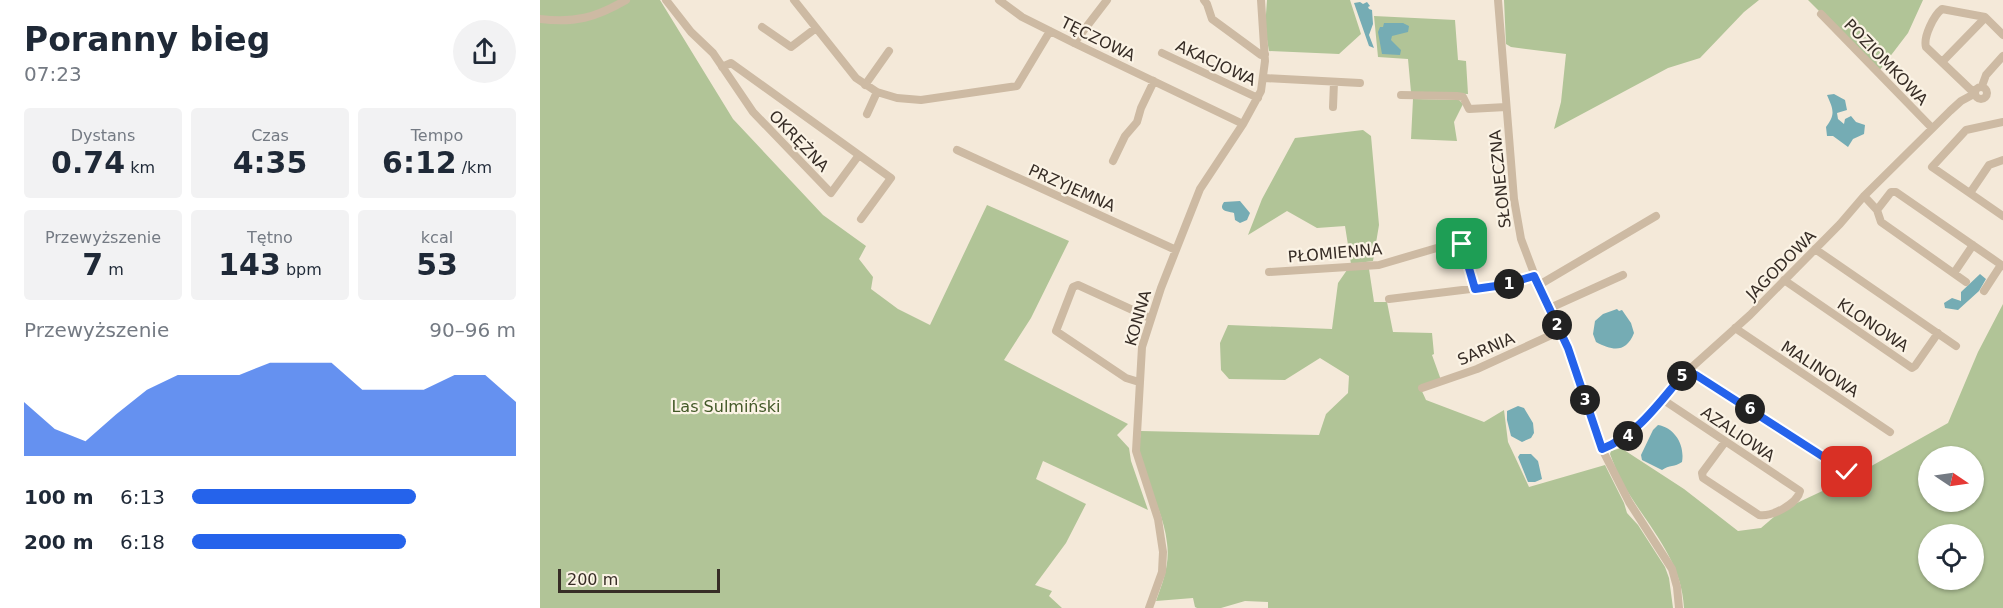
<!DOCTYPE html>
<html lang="pl">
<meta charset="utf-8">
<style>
body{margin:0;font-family:"DejaVu Sans",sans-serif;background:#f2f2f3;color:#1f2937;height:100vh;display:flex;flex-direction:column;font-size:22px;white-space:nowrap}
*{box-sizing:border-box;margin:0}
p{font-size:20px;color:#747a83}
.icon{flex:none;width:33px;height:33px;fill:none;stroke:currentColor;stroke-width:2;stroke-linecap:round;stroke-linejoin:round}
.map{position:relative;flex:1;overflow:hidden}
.panel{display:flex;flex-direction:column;background:#fff;width:540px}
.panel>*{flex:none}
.needle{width:39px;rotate:103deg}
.controls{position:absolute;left:1378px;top:446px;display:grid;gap:12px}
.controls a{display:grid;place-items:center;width:66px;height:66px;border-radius:50%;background:#fff;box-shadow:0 2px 4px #0004;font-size:30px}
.scale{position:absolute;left:18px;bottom:15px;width:162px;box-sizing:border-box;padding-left:6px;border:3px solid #372d26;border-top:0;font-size:16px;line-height:21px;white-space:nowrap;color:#372d26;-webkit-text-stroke:4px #fbf3e5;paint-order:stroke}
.pin{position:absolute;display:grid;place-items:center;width:51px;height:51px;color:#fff;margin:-26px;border-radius:12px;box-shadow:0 3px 9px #0006}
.km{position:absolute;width:30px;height:30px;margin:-15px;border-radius:50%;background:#222;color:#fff;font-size:16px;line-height:30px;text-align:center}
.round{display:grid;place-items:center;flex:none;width:63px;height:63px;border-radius:32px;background:#f2f2f3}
.headline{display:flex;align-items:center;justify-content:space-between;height:102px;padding:0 24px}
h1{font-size:33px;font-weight:600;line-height:45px}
.figures{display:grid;grid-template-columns:repeat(3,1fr);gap:9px;height:102px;padding:6px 24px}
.figures div{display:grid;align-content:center;border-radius:6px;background:#f2f2f3;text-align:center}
.figures b{font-size:30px;font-weight:600}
.figures small{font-size:16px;font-weight:400}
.figures p{font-size:16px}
.chart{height:168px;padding:12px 24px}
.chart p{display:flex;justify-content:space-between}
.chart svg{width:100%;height:108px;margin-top:6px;fill:#2563eb;opacity:.7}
ul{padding:0 24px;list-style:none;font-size:20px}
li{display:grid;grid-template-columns:96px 72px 1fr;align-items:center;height:45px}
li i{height:15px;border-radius:8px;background:#2563eb}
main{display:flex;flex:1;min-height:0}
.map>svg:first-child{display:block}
.green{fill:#b1c497;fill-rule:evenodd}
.water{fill:#75acb4}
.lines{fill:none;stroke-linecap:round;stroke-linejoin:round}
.minor{stroke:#cdbaa3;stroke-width:8}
.route-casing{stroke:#fff;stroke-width:12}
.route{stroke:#2563eb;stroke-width:8}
.labels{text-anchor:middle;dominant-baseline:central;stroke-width:4.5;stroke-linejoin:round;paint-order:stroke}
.street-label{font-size:16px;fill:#372d26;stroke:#fbf3e5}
.park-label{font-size:16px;fill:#425827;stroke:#fbf3e5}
</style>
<main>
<section class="panel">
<div class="headline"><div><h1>Poranny bieg</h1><p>07:23</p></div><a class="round"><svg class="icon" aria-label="share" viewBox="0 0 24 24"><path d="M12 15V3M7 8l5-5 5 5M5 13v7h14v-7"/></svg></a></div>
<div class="figures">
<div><p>Dystans</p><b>0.74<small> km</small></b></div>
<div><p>Czas</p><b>4:35</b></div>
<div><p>Tempo</p><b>6:12<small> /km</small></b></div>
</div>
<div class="figures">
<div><p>Przewyższenie</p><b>7<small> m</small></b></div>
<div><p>Tętno</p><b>143<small> bpm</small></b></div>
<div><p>kcal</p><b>53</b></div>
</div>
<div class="chart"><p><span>Przewyższenie</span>90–96 m</p>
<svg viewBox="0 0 160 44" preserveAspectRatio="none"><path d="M0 44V22L10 33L20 38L30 27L40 17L50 11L60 11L70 11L80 6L90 6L100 6L110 17L120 17L130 17L140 11L150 11L160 22V44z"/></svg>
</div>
<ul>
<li><b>100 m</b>6:13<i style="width:69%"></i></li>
<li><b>200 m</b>6:18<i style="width:66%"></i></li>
</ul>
</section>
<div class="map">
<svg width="1463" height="608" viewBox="0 0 1463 608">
<rect width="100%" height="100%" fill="#f4e9d9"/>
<path class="green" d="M0,0H120L193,119L283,215L326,246L319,259L333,277L331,289L358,309L390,325L447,205L529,241L491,318L464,360L588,424L577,435L589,448L591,461L608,510L503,461L496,479L546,504L526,543L495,585L512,591L509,596L522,608H0Z
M727,0H810L821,34L799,54L729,51L725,28Z
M964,0H1219L1204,12L1160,58L1128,68L1014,129L1021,102L1026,54L971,47L966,44Z
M1268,0H1383L1368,33L1339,71Z
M834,16L915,20L918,60L926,61L928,94L871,92L868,59L838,57Z
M873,99L919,100L923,104L914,122L917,141L871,139Z
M823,130L831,136L839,225L833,261L811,264L805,226L777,228L747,211L708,235L722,199L755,138Z
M829,269L834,302H847L853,332L892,333L894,354L892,355L901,380L880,387L886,400L944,422L964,410L968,442L989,487L1065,465L1084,503L1087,513L1098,525L1125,567L1129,578L1133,608H728V602L705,601L681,608H657L655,607L653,598L616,601C623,582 630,564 627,543C624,513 607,487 600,459C598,450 600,440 601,431L779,435L786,414L808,393L809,376L780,358L745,380L689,379L681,370L680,343L688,325L792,329L798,283L807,270Z
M1463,304V608H1144C1142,559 1106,524 1083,484C1078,475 1074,464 1070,454L1071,451L1081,448L1144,489L1198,531L1221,528L1242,510L1310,478L1408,423L1438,352ZM1389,456H1434V501H1389ZM1389,534H1434V579H1389Z"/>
<path class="water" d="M820,2L823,4L827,2L830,6L828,7L829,9L832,10L833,24L829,35L834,48L829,46L814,3Z
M844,23H863L869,26L868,32L852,36L851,40L861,50L860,55L842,54L838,32L840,27H843Z
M1294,94L1305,100L1307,110L1297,113L1298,119L1304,124L1305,119L1311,116L1316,122L1325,125L1324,134L1313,139L1308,147L1293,136H1287L1286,127C1296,114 1293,109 1287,95Z
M700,201L710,213L707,220L700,223L695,220L694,213C690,211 677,212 684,202Z
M1440,274L1446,279L1439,291L1418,310L1405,308L1404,303L1412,298L1421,301V292Z
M1077,309L1079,311L1082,310L1091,323L1094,333C1086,353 1073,351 1056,342L1053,334L1055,321L1063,314Z
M978,406L984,408L993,423L994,433L991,438L982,442L971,436L967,420V411Z
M1118,425C1135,428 1145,445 1142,462C1135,467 1129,465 1122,470L1102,460L1101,455L1113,430Z
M980,454H991L998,461L1002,479L995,482H988L978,457Z"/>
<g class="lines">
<path class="minor" d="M126,0L151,32L173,53L213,112L291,193L319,155L191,63L182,67
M254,0L316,78L337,92L357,98L381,100L477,86L510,31
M459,0L482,17L534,43L703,124
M664,0L667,4L672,19L721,55L725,54
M958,0L974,199L981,239L995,276L1028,348L1062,449L1089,502L1132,569L1137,587L1139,608
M1281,14L1392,128
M0,19C35,23 55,18 86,0
M222,27L251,47L276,28
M534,43L567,0
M622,53L718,98
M1402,62L1442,21L1443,17
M724,78L820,83
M325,85L349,51
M1442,86L1446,75L1463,56
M1435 93a6 6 0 1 1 12 0a6 6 0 1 1-12 0Z
M1435,91L1430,89L1386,47C1383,37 1394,15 1402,9L1445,17L1463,35
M861,95L917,96L923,97L929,109L966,107
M793,107L794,82
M327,114L337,92
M1463,122L1426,130L1392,167L1463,216
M417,150L636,250
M319,155L351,178L321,219
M573,161L585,136L597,122L601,108L614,81
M1430,193L1449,165L1463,160
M1324,196L1337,210L1341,222L1426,282
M1337,210L1351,192H1356L1463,266
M1275,249L1416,346
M729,272L839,265L917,242L922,244L935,289
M1414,273L1433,245
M1244,280L1372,368L1375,366L1398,333
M999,285L1116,216
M1444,291L1461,265
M849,299L963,285L995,276
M1010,308L1083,275
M1195,328L1350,432
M1142,376L1146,379L1154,375H1159L1307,472L1308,477
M599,382L586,378L516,331L533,287L538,285L610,318
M882,388L937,369L1020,331
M1122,399L1260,491C1257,504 1232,517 1219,515L1163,478L1162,473L1185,442
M1062,449L1075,444L1093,431L1142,376L1210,315L1300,224L1324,196L1410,111L1421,101L1434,94
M609,608L622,572L623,552L618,519L596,451L602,347L621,288L660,189L703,124L721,91L725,61L721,0"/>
</g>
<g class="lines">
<defs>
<path id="route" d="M922,244L935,289L963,285L994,276L1028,348L1062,449C1097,435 1118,404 1142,376L1146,379L1156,375L1307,472"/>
</defs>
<use href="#route" class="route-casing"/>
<use href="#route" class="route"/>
</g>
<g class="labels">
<g class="street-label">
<text transform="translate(558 39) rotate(26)">TĘCZOWA</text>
<text transform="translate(1346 62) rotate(46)">POZIOMKOWA</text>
<text transform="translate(676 63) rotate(25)">AKACJOWA</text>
<text transform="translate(259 141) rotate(46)">OKRĘŻNA</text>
<text transform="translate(960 179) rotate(-96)">SŁONECZNA</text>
<text transform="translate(532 188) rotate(24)">PRZYJEMNA</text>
<text transform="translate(795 253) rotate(-5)">PŁOMIENNA</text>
<text transform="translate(1241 265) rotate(-45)">JAGODOWA</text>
<text transform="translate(598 318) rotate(-74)">KONNA</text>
<text transform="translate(1333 325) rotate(34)">KLONOWA</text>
<text transform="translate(946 349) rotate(-23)">SARNIA</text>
<text transform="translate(1280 369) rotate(33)">MALINOWA</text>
<text transform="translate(1198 434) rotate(34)">AZALIOWA</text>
</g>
<g class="park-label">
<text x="186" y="406">Las Sulmiński</text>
</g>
</g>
</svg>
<div class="controls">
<a><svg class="needle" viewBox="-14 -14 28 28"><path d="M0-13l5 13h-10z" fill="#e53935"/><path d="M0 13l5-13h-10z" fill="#747a83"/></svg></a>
<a><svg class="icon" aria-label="locate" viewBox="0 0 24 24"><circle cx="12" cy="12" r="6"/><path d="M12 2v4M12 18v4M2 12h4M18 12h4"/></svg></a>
</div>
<div class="scale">200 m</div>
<div class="pin" style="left:922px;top:244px;background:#1e9e55"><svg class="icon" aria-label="arrive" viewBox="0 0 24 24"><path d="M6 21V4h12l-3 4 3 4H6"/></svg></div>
<div class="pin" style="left:1307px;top:472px;background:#d93025"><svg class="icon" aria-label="check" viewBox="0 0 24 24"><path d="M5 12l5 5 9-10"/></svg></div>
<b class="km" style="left:969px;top:284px">1</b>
<b class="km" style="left:1017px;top:325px">2</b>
<b class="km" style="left:1045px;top:400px">3</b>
<b class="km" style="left:1088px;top:436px">4</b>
<b class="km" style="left:1142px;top:376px">5</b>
<b class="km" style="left:1210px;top:409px">6</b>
</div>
</main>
